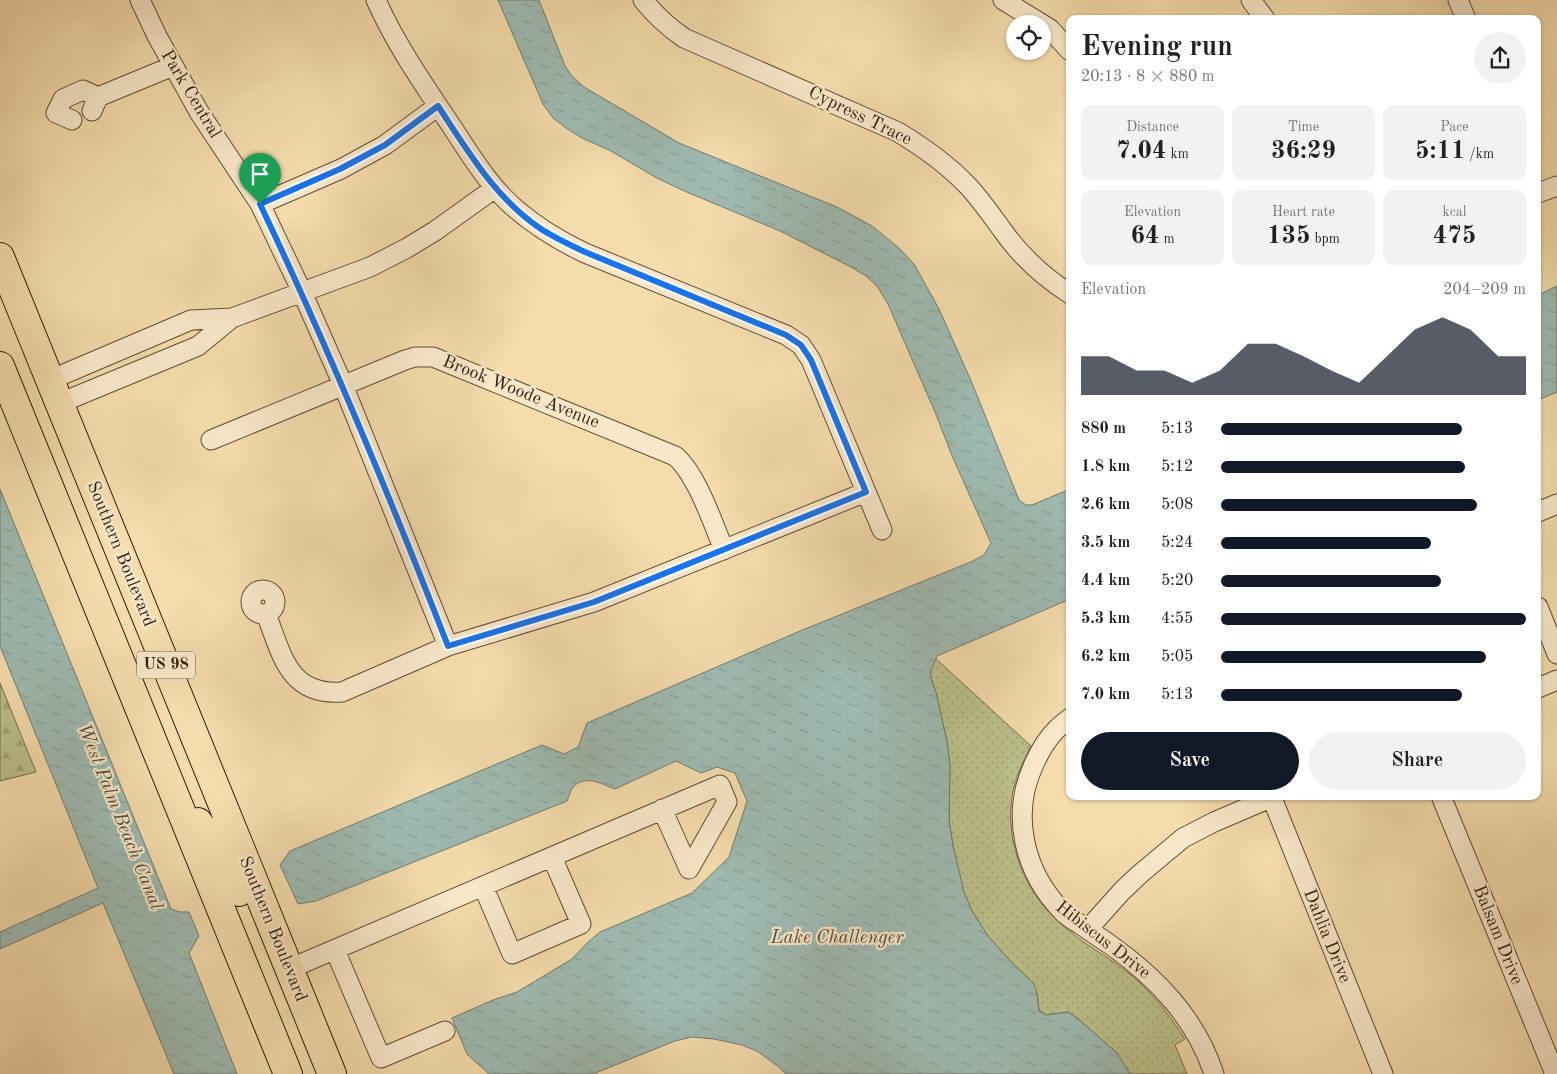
<!DOCTYPE html>
<meta charset="utf-8">
<style>
body{margin:0;font-family:"Old Standard TT",serif;background:#f2f2f2;color:#202124;height:100vh;display:flex;flex-direction:column;font-size:19px;white-space:nowrap}
*{box-sizing:border-box;margin:0}
p{font-size:16px;color:#757577}
.icon{flex:none;width:28px;height:28px;fill:none;stroke:currentColor;stroke-width:2;stroke-linecap:round;stroke-linejoin:round}
.map{position:relative;flex:1;overflow:hidden}
.panel{position:absolute;left:1066px;top:15px;width:475px;height:785px;display:flex;flex-direction:column;background:#fff;border-radius:10px;box-shadow:0 1px 4px #0004}
.panel>*{flex:none}
.buttons{position:absolute;left:1006px;top:15px;display:grid;gap:10px}
.buttons a{display:grid;place-items:center;width:45px;height:45px;border-radius:50%;background:#fff;box-shadow:0 1px 4px #0004;font-size:25px}
.pin{position:absolute;display:grid;place-items:center;width:42px;height:42px;color:#fff;margin:-51px -21px;border-radius:50% 50% 50% 0;rotate:-45deg;box-shadow:0 0 5px #0007}
.pin .icon{rotate:45deg}
.round{display:grid;place-items:center;flex:none;width:52px;height:52px;border-radius:26px;background:#f2f2f2}
.summary{display:flex;align-items:center;justify-content:space-between;height:85px;padding:0 15px}
h1{font-size:28px;font-weight:700;line-height:38px}
.metrics{display:grid;grid-template-columns:repeat(3,1fr);gap:8px;height:85px;padding:5px 15px}
.metrics div{display:grid;align-content:center;border-radius:10px;background:#f2f2f2;text-align:center}
.metrics b{font-size:25px;font-weight:700}
.metrics small{font-size:14px;font-weight:400}
.metrics p{font-size:14px}
.chart{height:140px;padding:10px 15px}
.chart p{display:flex;justify-content:space-between}
.chart svg{width:100%;height:90px;margin-top:5px;fill:#111827;opacity:.7}
.cta{display:flex;gap:10px;margin-top:auto;padding:10px 15px}
.cta a{flex:1;height:58px;border-radius:30px;background:#111827;color:#fff;font-size:20px;font-weight:700;line-height:58px;text-align:center}
.cta a+a{background:#f2f2f2;color:#202124}
ul{padding:0 15px;list-style:none;font-size:16px}
li{display:grid;grid-template-columns:80px 60px 1fr;align-items:center;height:38px}
li i{height:12px;border-radius:6px;background:#111827}
.map>svg:first-child{display:block}
.forest{fill:url(#forest-firs);stroke:#746e4a}
.park{fill:url(#park-dots);stroke:#746e4a}
.water{fill:url(#water-ripples);stroke:#717b6f}
.lines{fill:none;stroke-linecap:round;stroke-linejoin:round}
.minor-casing{stroke:#5f4c33;stroke-width:21}
.highway-casing{stroke:#2d1c0b;stroke-width:30}
.minor{stroke:#f8e8c9;stroke-width:19}
.highway{stroke:#f4dcac;stroke-width:28}
.route-casing{stroke:#fff;stroke-width:10}
.route{stroke:#1a73e8;stroke-width:6}
.labels{text-anchor:middle;dominant-baseline:central;stroke-width:4.5;stroke-linejoin:round;paint-order:stroke}
.shield{fill:#f8e8c9;stroke:#6a5944;stroke-width:1}
.shield-label{font-size:16px;font-weight:bold;fill:#2d1c0b}
.street-label{font-size:18px;fill:#2d1c0b;stroke:#f8e8c9}
.water-label{font-size:19px;font-style:italic;fill:#4f4b3d;stroke:#f8e8c9}
</style>
<div class="map">
<svg width="1557" height="1074" viewBox="0 0 1557 1074">
<defs>
<pattern id="forest-firs" width="22" height="20" patternUnits="userSpaceOnUse" patternTransform="scale(1.25)"><rect width="22" height="20" fill="#bbc08a"/><path d="M5 1l3.5 6h-7zM16 11l3.5 6h-7z" fill="#a1a476"/></pattern>
<pattern id="park-dots" width="8" height="8" patternUnits="userSpaceOnUse" patternTransform="scale(1.25)"><rect width="8" height="8" fill="#bbc08a"/><path d="M2 2h.1M6 6h.1" fill="none" stroke="#a1a476" stroke-width="1.8" stroke-linecap="round"/></pattern>
<pattern id="water-ripples" width="26" height="14" patternUnits="userSpaceOnUse" patternTransform="scale(1.25)"><rect width="26" height="14" fill="#9ebab1"/><path d="M2 4q2-2 4 0t4 0M15 11q2-2 4 0t4 0" fill="none" stroke="#889f97"/></pattern>
</defs>
<rect width="100%" height="100%" fill="#f4dcac"/>
<filter id="stains"><feTurbulence type="fractalNoise" baseFrequency=".004" numOctaves="4"/><feColorMatrix values="0 0 0 0 .2 0 0 0 0 .09 0 0 0 0 .02 0 0 0 .5 -.17"/></filter>
<radialGradient id="worn" r=".72"><stop offset=".6" stop-color="#630" stop-opacity="0"/><stop offset="1" stop-color="#630" stop-opacity=".3"/></radialGradient>
<path class="forest" d="M0,683L36,772L0,781Z"/>
<path class="park" d="M935,658L1031,746C1023,762 1015,778 1012,796C1005,843 1025,892 1060,923C1081,943 1108,956 1131,975C1153,993 1170,1016 1185,1039L1175,1045L1187,1074H1130L1117,1053L1077,1018L1068,1012L1046,1015L1039,1010L1037,994L1031,981L1011,962L988,936L972,911L964,893L953,846L949,820L950,766L947,742L936,692L932,682L930,672Z"/>
<path class="water" d="M498,0H539L565,66L571,75L584,87L679,143L837,207L872,226L899,248L914,264L939,309L972,383L1019,500L1026,505H1032L1070,489V599L937,656L930,672L932,682L936,692L947,742L950,766L949,820L953,846L964,892L972,911L988,936L1011,962L1034,984L1037,994L1039,1011L1046,1015L1068,1012L1077,1018L1117,1053L1130,1074H786L779,1067L757,1051L742,1045L714,1039L692,1037L675,1041L593,1074H489L467,1054L452,1018L493,1000L517,992L572,959L588,942L600,932L692,893L729,857L747,801L735,773L717,767L701,773L676,761L615,789C602,784 585,774 573,787C570,790 569,797 567,801L316,901L298,904L280,865L290,851L542,745L564,754L578,747L587,723L800,631L973,561L984,555L991,543L953,458L935,412L888,304L877,286L866,276L851,267L780,231L682,190L657,178L609,150L582,138L566,128L553,118L543,104Z
M1557,286V392L1538,400V295Z
M0,489L171,909L180,912H189L199,936L189,953L237,1074H174L103,903L0,949V932L98,888L0,646Z"/>
<g class="lines">
<defs>
<path id="minor" d="M140,0L157,36L199,112L260,204L302,292L343,385L448,646
M376,0C395,43 422,82 448,121C469,152 488,186 517,210C538,228 560,241 585,253L786,335L801,345L811,360L882,530
M643,0C655,15 668,27 684,38L898,132C923,147 947,164 968,186C981,200 992,216 1003,231C1020,255 1045,278 1070,294
M1003,0L1042,24
M1251,0L1265,19
M1458,0L1466,19
M1042,24L1050,29L1070,51
M92,111L98,97L173,66
M72,120L56,113L63,99L83,90L98,97
M1538,193L1557,186
M260,204L341,169L385,145L438,106
M50,380L191,320L232,318L370,267L407,248L435,231L495,188
M60,403L198,346L232,318
M211,440L405,360L415,357H433L675,456C696,473 713,523 724,550
M1538,512L1557,504
M251 602a12 12 0 1 1 24 0a12 12 0 1 1-24 0Z
M1538,607L1557,654
M266,614C282,654 288,696 342,692L448,646L594,602L866,492
M1538,688L1557,680
M1070,718C1065,722 1060,726 1056,730C1047,739 1040,751 1035,762C1010,813 1023,871 1063,912C1068,917 1075,921 1081,925C1091,932 1102,939 1112,946C1158,979 1196,1019 1214,1074
M1441,796L1555,1074
M1272,798L1383,1074
M483,886L512,954L581,924L552,857
M1088,929L1122,891L1140,874L1183,838L1214,822L1275,796
M335,950L381,1058L445,1031
M289,969C433,909 576,846 720,785L727,802L689,869L662,809"/>
<path id="highway" d="M0,257L332,1074
M0,366L288,1074
M198,822L228,864L239,892"/>
</defs>
<use href="#minor" class="minor-casing"/>
<use href="#highway" class="highway-casing"/>
<use href="#minor" class="minor"/>
<use href="#highway" class="highway"/>
</g>
<g class="lines">
<defs>
<path id="route" d="M438,106C468,151 495,198 541,229C555,238 570,245 585,252L786,335L801,345L811,360L866,492L594,602L448,646C390,497 329,349 260,204L340,169L385,145Z"/>
</defs>
<use href="#route" class="route-casing"/>
<use href="#route" class="route"/>
</g>
<g class="labels">
<rect class="shield" x="137" y="651.5" width="58" height="27" rx="4"/>
<g class="shield-label">
<text x="166" y="665">US 98</text>
</g>
<g class="street-label">
<text transform="translate(191 94) rotate(59)">Park Central</text>
<text transform="translate(860 116) rotate(26)">Cypress Trace</text>
<text transform="translate(521 392) rotate(22)">Brook Woode Avenue</text>
<text transform="translate(121 554) rotate(68)">Southern Boulevard</text>
<text transform="translate(273 929) rotate(68)">Southern Boulevard</text>
<text transform="translate(1498 935) rotate(68)">Balsam Drive</text>
<text transform="translate(1327 936) rotate(68)">Dahlia Drive</text>
<text transform="translate(1103 940) rotate(38)">Hibiscus Drive</text>
</g>
<g class="water-label">
<text transform="translate(119 817) rotate(68)">West Palm Beach Canal</text>
<text x="837" y="938">Lake Challenger</text>
</g>
</g>
<rect width="100%" height="100%" filter="url(#stains)"/>
<rect width="100%" height="100%" fill="url(#worn)"/>
</svg>
<div class="buttons">
<a><svg class="icon" aria-label="locate" viewBox="0 0 24 24"><circle cx="12" cy="12" r="6"/><path d="M12 2v4M12 18v4M2 12h4M18 12h4"/></svg></a>
</div>
<div class="pin" style="left:260px;top:204px;background:#1e9e55"><svg class="icon" aria-label="arrive" viewBox="0 0 24 24"><path d="M6 21V4h12l-3 4 3 4H6"/></svg></div>
<section class="panel">
<div class="summary"><div><h1>Evening run</h1><p>20:13 · 8 × 880 m</p></div><a class="round"><svg class="icon" aria-label="share" viewBox="0 0 24 24"><path d="M12 15V3M7 8l5-5 5 5M5 13v7h14v-7"/></svg></a></div>
<div class="metrics">
<div><p>Distance</p><b>7.04<small> km</small></b></div>
<div><p>Time</p><b>36:29</b></div>
<div><p>Pace</p><b>5:11<small> /km</small></b></div>
</div>
<div class="metrics">
<div><p>Elevation</p><b>64<small> m</small></b></div>
<div><p>Heart rate</p><b>135<small> bpm</small></b></div>
<div><p>kcal</p><b>475</b></div>
</div>
<div class="chart"><p><span>Elevation</span>204–209 m</p>
<svg viewBox="0 0 160 44" preserveAspectRatio="none"><path d="M0 44V25L10 25L20 32L30 32L40 38L50 32L60 19L70 19L80 25L90 32L100 38L110 25L120 12L130 6L140 12L150 25L160 25V44z"/></svg>
</div>
<ul>
<li><b>880 m</b>5:13<i style="width:79%"></i></li>
<li><b>1.8 km</b>5:12<i style="width:80%"></i></li>
<li><b>2.6 km</b>5:08<i style="width:84%"></i></li>
<li><b>3.5 km</b>5:24<i style="width:69%"></i></li>
<li><b>4.4 km</b>5:20<i style="width:72%"></i></li>
<li><b>5.3 km</b>4:55<i style="width:100%"></i></li>
<li><b>6.2 km</b>5:05<i style="width:87%"></i></li>
<li><b>7.0 km</b>5:13<i style="width:79%"></i></li>
</ul>
<div class="cta"><a>Save</a><a>Share</a></div>
</section>
</div>
